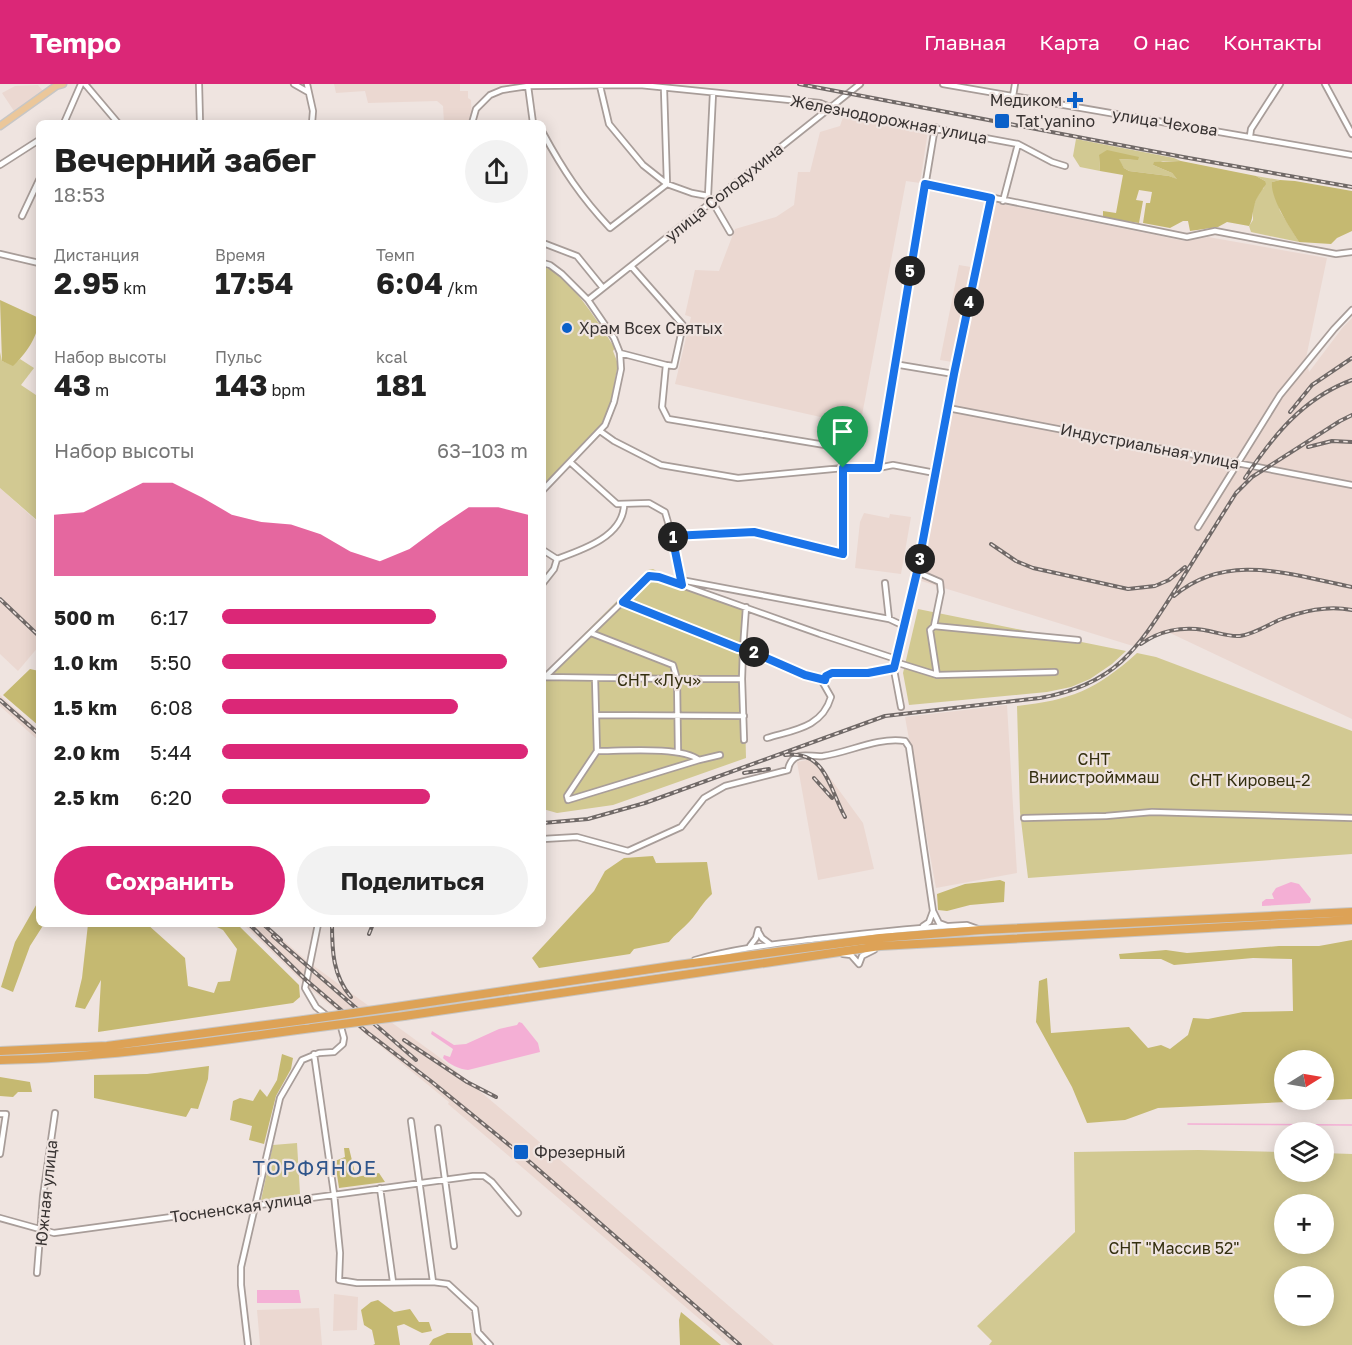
<!DOCTYPE html>
<html lang="ru">
<meta charset="utf-8">
<style>
body{margin:0;font-family:"Golos Text",sans-serif;background:#f2f2f2;color:#222;height:100vh;display:flex;flex-direction:column;font-size:22px;white-space:nowrap}
*{box-sizing:border-box;margin:0}
p{font-size:20px;color:#767676}
.icon{flex:none;width:33px;height:33px;fill:none;stroke:currentColor;stroke-width:2;stroke-linecap:round;stroke-linejoin:round}
.map{position:relative;flex:1;overflow:hidden}
.panel{position:absolute;left:36px;top:36px;width:510px;height:807px;display:flex;flex-direction:column;background:#fff;border-radius:9px;box-shadow:0 3px 15px #0003}
.panel>*{flex:none}
.needle{width:39px;rotate:79deg}
.tools{position:absolute;left:1274px;top:966px;display:grid;gap:12px}
.tools a{display:grid;place-items:center;width:60px;height:60px;border-radius:50%;background:#fff;box-shadow:0 3px 15px #0003;font-size:30px}
.pin{position:absolute;display:grid;place-items:center;width:51px;height:51px;color:#fff;margin:-62px -26px;border-radius:50% 50% 50% 0;rotate:-45deg;box-shadow:0 0 6px #0007}
.pin .icon{rotate:45deg}
.km{position:absolute;width:30px;height:30px;margin:-15px;border-radius:50%;background:#222;color:#fff;font-size:16px;line-height:30px;text-align:center}
.round{display:grid;place-items:center;flex:none;width:63px;height:63px;border-radius:32px;background:#f2f2f2}
.head{display:flex;align-items:center;justify-content:space-between;height:102px;padding:0 18px}
h1{font-size:33px;font-weight:700;line-height:45px}
.metrics{display:grid;grid-template-columns:repeat(3,1fr);gap:9px;height:102px;padding:6px 18px}
.metrics div{display:grid;align-content:center}
.metrics b{font-size:30px;font-weight:700}
.metrics small{font-size:16px;font-weight:400}
.metrics p{font-size:16px}
.chart{height:168px;padding:12px 18px}
.chart p{display:flex;justify-content:space-between}
.chart svg{width:100%;height:108px;margin-top:6px;fill:#db2777;opacity:.7}
.primary-button{display:flex;gap:12px;margin-top:auto;padding:12px 18px}
.primary-button a{flex:1;height:69px;border-radius:36px;background:#db2777;color:#fff;font-size:24px;font-weight:700;line-height:69px;text-align:center}
.primary-button a+a{background:#f2f2f2;color:#222}
ul{padding:0 18px;list-style:none;font-size:20px}
li{display:grid;grid-template-columns:96px 72px 1fr;align-items:center;height:45px}
li i{height:15px;border-radius:8px;background:#db2777}
header{display:flex;align-items:center;gap:36px;box-sizing:border-box;height:84px;padding:0 30px;background:#db2777;color:#fff}
header strong{font-size:28px}
nav{display:flex;gap:33px;margin-inline-start:auto;font-size:21px}
.map>svg:first-child{display:block}
.built{fill:#ebd8d1}
.green{fill:#d2c992;fill-rule:evenodd}
.forest{fill:#c5b971;fill-rule:evenodd}
.water{fill:#f4afd5}
.lines{fill:none;stroke-linecap:round;stroke-linejoin:round}
.stream{stroke:#f4afd5;stroke-width:1.5}
.minor-casing{stroke:#a89d99;stroke-width:8}
.major-casing{stroke:#c7c6c5;stroke-width:9}
.highway-casing{stroke:#c7c6c5;stroke-width:10}
.minor{stroke:#fff;stroke-width:4.5}
.major{stroke:#ebc79a;stroke-width:6}
.highway{stroke:#dda256;stroke-width:8}
.rail-casing{stroke:#706967;stroke-width:4}
.rail{stroke:#efe4e0;stroke-width:1.5;stroke-dasharray:4.5;stroke-linecap:butt}
.highway-bridge-casing{stroke:#c7c6c5;stroke-width:10;stroke-linecap:butt}
.highway-bridge{stroke:#dda256;stroke-width:8}
.route-casing{stroke:#fff;stroke-width:12}
.route{stroke:#1a73e8;stroke-width:8}
.poi-dot{fill:#0a60c9;stroke:#efe4e0;stroke-width:2}
.labels{text-anchor:middle;dominant-baseline:central;stroke-width:4.5;stroke-linejoin:round;paint-order:stroke}
.poi-label{font-size:16px;fill:#373231;stroke:#efe4e0;text-anchor:start}
.street-label{font-size:16px;fill:#373231;stroke:#efe4e0}
.park-label{font-size:16px;fill:#342f0f;stroke:#efe4e0}
.quarter-label{font-size:20px;letter-spacing:1.5px;fill:#2f558b;stroke:#efe4e0}
</style>
<header>
<strong>Tempo</strong>
<nav><a>Главная</a><a>Карта</a><a>О нас</a><a>Контакты</a></nav>
</header>
<div class="map">
<svg width="1352" height="1261" viewBox="0 0 1352 1261">
<rect width="100%" height="100%" fill="#efe4e0"/>
<path class="built" d="M334,0H460V7H468V14L471,16L472,37L471,39H444L443,22L437,17L368,19L365,7L336,9Z
M38,1L43,7L14,27L2,9L15,2Z
M843,33L928,47L920,99L906,97L860,342L675,300L691,233L685,231L695,186L719,187L735,145L776,133L794,121L798,88H810L820,48L840,42Z
M992,118L1185,157L1208,153L1327,174L1306,274L1309,288L1343,243L1352,234V635L1168,548L1133,562L918,496Z
M959,181L971,183L952,278L940,276Z
M0,404L39,439V562L18,587L0,570Z
M864,429L889,434L890,430L911,433L901,490L855,484L860,438Z
M0,611L39,647V657L0,622Z
M1007,621L1017,789L936,804L905,633Z
M811,675L825,687L863,739L874,785L818,796L797,678Z
M243,840H265L307,877L439,973L507,1030L774,1261H730L448,1020L449,1018L307,902Z
M334,1210L358,1213L357,1246L333,1247Z
M319,1224L322,1261H260L257,1226Z"/>
<path class="green" d="M1076,55L1174,74L1181,77H1163L1153,81L1172,89L1178,96L1169,92L1129,87L1124,84L1118,75L1138,76L1099,71L1100,87L1080,83L1073,72Z
M1256,92L1280,96L1272,98L1280,127L1299,158L1251,148L1249,142L1253,136V123L1260,106L1264,104L1265,97Z
M543,183C567,187 602,244 615,264L613,267L618,280L610,321L599,345L543,401Z
M0,268L2,277L13,281L20,275L34,284L21,301L39,313V438L0,404Z
M653,485L684,501L746,522L744,591L746,674L613,721L557,729L543,725V591L648,486Z
M918,525L1126,567L1112,580L1090,595L1071,603L1047,608L909,621L903,589Z
M1137,569L1156,573L1352,647V770L1028,794L1020,728L1017,622C1071,616 1096,606 1137,569Z
M297,1059L300,1110L261,1116L273,1061Z
M1198,1066L1284,1068V1088H1323V1069L1352,1070V1261H989L992,1257L977,1242L1075,1148L1074,1068ZM1284,1120H1323V1160H1284ZM1284,1192H1323V1232H1284Z"/>
<path class="forest" d="M1107,66L1139,73L1138,76L1119,75L1124,84L1129,87L1169,92L1177,95L1172,89L1153,81L1154,78L1181,77L1256,92L1265,97L1266,100C1261,108 1256,113 1254,123C1252,130 1253,135 1249,142L1227,138L1218,143L1190,147L1188,137H1183L1170,144L1143,139L1146,119H1150L1152,108L1139,106L1136,116L1143,117L1139,139L1105,134L1103,132V127L1116,129L1123,91L1100,87L1099,71Z
M1280,96L1295,97L1352,107V147L1337,154L1331,160L1299,158C1290,144 1270,114 1272,98Z
M0,216L39,234C39,251 26,270 13,282L2,277Z
M30,585L39,587V642L3,611Z
M653,772L656,779L707,778L712,810C702,819 698,828 690,837C683,845 675,850 669,858L634,865L630,870L539,884L532,874L594,807L605,787L624,774Z
M1000,796L1005,798L1004,818L970,821L947,827L938,826L937,810L965,800Z
M39,816V840H44L30,862L13,908L1,903L15,858Z
M88,840H147L185,874L188,902L214,909L218,898L230,897L237,865L223,846L211,840H237L299,901L300,913L293,919L98,948L101,896L85,925L75,923L82,894Z
M1352,856V1015L1158,1024L1125,1036L1087,1039L1072,1003L1036,938L1039,897L1047,894L1051,949L1129,943L1148,964L1161,961L1170,965L1188,951L1193,934L1208,935L1243,928L1293,927L1292,875L1253,874L1174,881L1161,875H1120L1119,870L1166,866L1187,869L1279,862H1319ZM1284,976H1323V1016H1284Z
M282,970L293,974L291,985L276,1012L264,1060L249,1056L252,1042L230,1036L233,1017L240,1014L253,1017L260,1005L267,1013L277,996Z
M209,982L208,995L198,1025L191,1024L186,1033L94,1014V991L147,990Z
M0,993L30,998L32,1008H18L13,1013L0,1012Z
M344,1064H349L356,1093L379,1089L385,1098L339,1104L335,1077L345,1073Z
M378,1216L394,1228L410,1225L419,1238H429L432,1247L422,1249L404,1240L397,1242L400,1261H373L375,1260L372,1246L364,1241L361,1226L371,1218Z
M681,1228L721,1261H680L679,1236Z
M447,1249H471L473,1261H429L433,1255Z"/>
<path class="water" d="M1291,798L1299,800L1311,815L1310,819L1262,822V818L1266,815H1274L1272,810L1276,804Z
M519,938L522,939L538,959L540,968L468,986C459,985 450,981 443,974L444,971L450,973L453,965L431,950L432,947L454,961L466,960L499,945L517,941Z
M257,1206H299L301,1219H257Z"/>
<g class="lines">
<path class="stream" d="M1188,1040L1352,1041"/>
<defs>
<path id="minor" d="M85,0L118,39
M199,0L200,39
M294,0L308,8
M307,0L313,27L312,39
M943,0L1352,71
M1325,0L1352,50
M528,2L533,39
M600,2L609,40L643,81L667,100L692,109L708,112
M1013,12L1015,0
M64,39L81,0
M472,39L476,25L490,11L502,6L528,2L640,1L820,19L840,27L1018,60L1052,78L1065,82
M543,49C563,86 581,113 610,144L667,100L664,5
M1250,52L1251,45L1280,0
M0,81L39,56
M925,100L1187,153L1215,147L1336,170L1352,168
M708,112L713,9
M712,117L730,148
M1003,117L1018,60
M22,132L39,96
M543,159L577,172L603,204
M0,170L39,179
M543,179L550,181L562,190L588,216L614,254L620,269L621,285L614,318L605,341L543,406
M631,182L683,241L674,282L666,281
M588,216L860,0
M620,269L666,281L662,323L668,335L831,362L842,367L843,470L754,448L672,452
M894,280L954,290
M948,324L1352,401
M600,347L614,357L661,381L738,394L843,384H878L893,381L935,389
M570,378L617,420L649,419L665,428L672,452L682,498
M878,384L935,43
M1198,443L1280,311L1334,245L1352,226
M543,466L557,475
M917,488L940,498L941,508L934,542
M681,496L889,535L885,499
M543,499L554,485L557,475C582,466 622,453 624,422
M746,523L743,565H746L805,591L824,596
M889,535L904,542
M591,549L673,581L677,595H742L743,565L623,518
M895,578L937,591L1055,588
M937,591L930,546L934,542L1078,556
M545,593L649,492L659,493L820,550L896,575
M545,593L677,595L678,668
M595,594L597,667C621,667 682,662 699,676L720,671
M742,595L744,656
M901,623L894,586L917,488L954,290L991,114
M596,631L744,632
M767,654C793,646 822,644 831,613L823,599L827,592L832,589H868L894,584
M597,667L567,712L568,716L699,676
M1024,734L1106,732L1152,728L1352,734
M543,755L577,753L628,767L681,743L704,714L725,702L788,686C789,679 793,674 799,672C807,670 815,673 823,672C850,668 877,653 905,657L909,663L933,827L939,839L947,842
M923,842L929,838L933,827
M758,847L762,854L770,860
M750,862L756,854L758,846
M843,870L851,871L859,880L862,872L874,866
M695,876C735,864 776,860 817,855C867,849 917,843 967,841L978,845
M314,970L334,1110L340,1169L339,1196L357,1199L433,1198L448,1200L475,1225L478,1248L490,1261
M0,1030H6L0,1070
M411,1037L433,1198
M438,1044L454,1162
M380,1104L393,1198
M0,1134L54,1149L473,1092H484L492,1098L518,1129
M37,1189L43,1112L55,1029
M248,1261L241,1201V1183L280,1014L302,976L319,969L334,968L343,960L344,954L341,943L316,923L305,904L318,840"/>
<path id="major" d="M0,42L56,2L63,0"/>
<path id="highway" d="M396,923L678,881L880,854L981,846L1352,828
M404,932L880,862L1352,836
M0,967L107,962L304,936
M0,976C105,974 208,958 312,944"/>
</defs>
<use href="#minor" class="minor-casing"/>
<use href="#major" class="major-casing"/>
<use href="#highway" class="highway-casing"/>
<use href="#minor" class="minor"/>
<use href="#major" class="major"/>
<use href="#highway" class="highway"/>
<defs>
<path id="rail" d="M799,0L1183,73L1352,103
M1290,328L1312,301L1352,274
M1308,363L1332,357L1352,358
M1245,394C1273,352 1303,314 1352,296
M991,460L1016,477L1033,484L1128,505L1155,502L1169,496L1185,483
M1174,512C1227,467 1291,491 1352,503
M0,515L39,552
M1141,560C1159,547 1182,542 1204,546C1216,548 1228,553 1240,552C1254,550 1266,542 1279,536C1303,527 1327,521 1352,526
M0,616L39,650
M785,671C826,666 829,704 845,733
M744,689L769,685
M814,694L832,714
M543,739L588,735L645,719L885,632L1040,614C1117,600 1138,564 1177,503C1196,472 1216,441 1236,409L1252,393L1340,337L1352,331
M249,840L306,896L368,949L432,998L524,1073L740,1261
M263,840L281,856
M332,840C332,867 333,892 351,913
M369,850L373,840
M273,852L416,976
M404,956L467,998L496,1013"/>
</defs>
<use href="#rail" class="rail-casing"/>
<use href="#rail" class="rail"/>
<defs>
<path id="highway-bridge" d="M304,936L396,923
M312,944L404,932"/>
</defs>
<use href="#highway-bridge" class="highway-bridge-casing"/>
<use href="#highway-bridge" class="highway-bridge"/>
</g>
<g class="lines">
<defs>
<path id="route" d="M925,100L991,114L954,290L917,488L894,584L868,589H832L826,592L825,596L805,591L746,565L738,564L623,518L649,492L659,493L682,501L672,452L754,448L843,470V384H878Z"/>
</defs>
<use href="#route" class="route-casing"/>
<use href="#route" class="route"/>
</g>
<g class="poi-dot">
<path d="M1072 7h6v6h6v6h-6v6h-6v-6h-6v-6h6z"/>
<rect x="994" y="29" width="16" height="16" rx="3"/>
<circle cx="567" cy="244" r="6"/>
<rect x="513" y="1060" width="16" height="16" rx="3"/>
</g>
<g class="labels">
<g class="poi-label">
<text x="1062" y="16" text-anchor="end">Медиком</text>
<text x="1016" y="37">Tat'yanino</text>
<text x="579" y="244">Храм Всех Святых</text>
<text x="534" y="1068">Фрезерный</text>
</g>
<g class="street-label">
<text transform="translate(889 35) rotate(11)">Железнодорожная улица</text>
<text transform="translate(1165 38) rotate(9)">улица Чехова</text>
<text transform="translate(724 108) rotate(-39)">улица Солодухина</text>
<text transform="translate(1150 362) rotate(11)">Индустриальная улица</text>
<text transform="translate(46 1109) rotate(-84)">Южная улица</text>
<text transform="translate(241 1123) rotate(-8)">Тосненская улица</text>
</g>
<g class="park-label">
<text x="659" y="596">СНТ «Луч»</text>
<text x="1094" y="675">СНТ<tspan x="1094" dy="18">Вниистройммаш</tspan></text>
<text x="1250" y="696">СНТ Кировец-2</text>
<text x="1174" y="1164">СНТ "Массив 52"</text>
</g>
<g class="quarter-label">
<text x="315" y="1083">ТОРФЯНОЕ</text>
</g>
</g>
</svg>
<div class="tools">
<a><svg class="needle" viewBox="-14 -14 28 28"><path d="M0-13l5 13h-10z" fill="#e53935"/><path d="M0 13l5-13h-10z" fill="#767676"/></svg></a>
<a><svg class="icon" aria-label="layers" viewBox="0 0 24 24"><path d="M12 4l9 5-9 5-9-5zM3 14l9 5 9-5"/></svg></a>
<a>+</a>
<a>−</a>
</div>
<div class="pin" style="left:843px;top:384px;background:#1e9e55"><svg class="icon" aria-label="arrive" viewBox="0 0 24 24"><path d="M6 21V4h12l-3 4 3 4H6"/></svg></div>
<b class="km" style="left:673px;top:453px">1</b>
<b class="km" style="left:754px;top:568px">2</b>
<b class="km" style="left:920px;top:475px">3</b>
<b class="km" style="left:969px;top:218px">4</b>
<b class="km" style="left:910px;top:187px">5</b>
<section class="panel">
<div class="head"><div><h1>Вечерний забег</h1><p>18:53</p></div><a class="round"><svg class="icon" aria-label="share" viewBox="0 0 24 24"><path d="M12 15V3M7 8l5-5 5 5M5 13v7h14v-7"/></svg></a></div>
<div class="metrics">
<div><p>Дистанция</p><b>2.95<small> km</small></b></div>
<div><p>Время</p><b>17:54</b></div>
<div><p>Темп</p><b>6:04<small> /km</small></b></div>
</div>
<div class="metrics">
<div><p>Набор высоты</p><b>43<small> m</small></b></div>
<div><p>Пульс</p><b>143<small> bpm</small></b></div>
<div><p>kcal</p><b>181</b></div>
</div>
<div class="chart"><p><span>Набор высоты</span>63–103 m</p>
<svg viewBox="0 0 160 44" preserveAspectRatio="none"><path d="M0 44V19L10 18L20 12L30 6L40 6L50 12L60 19L70 22L80 23L90 27L100 34L110 38L120 33L130 24L140 16L150 16L160 19V44z"/></svg>
</div>
<ul>
<li><b>500 m</b>6:17<i style="width:70%"></i></li>
<li><b>1.0 km</b>5:50<i style="width:93%"></i></li>
<li><b>1.5 km</b>6:08<i style="width:77%"></i></li>
<li><b>2.0 km</b>5:44<i style="width:100%"></i></li>
<li><b>2.5 km</b>6:20<i style="width:68%"></i></li>
</ul>
<div class="primary-button"><a>Сохранить</a><a>Поделиться</a></div>
</section>
</div>
